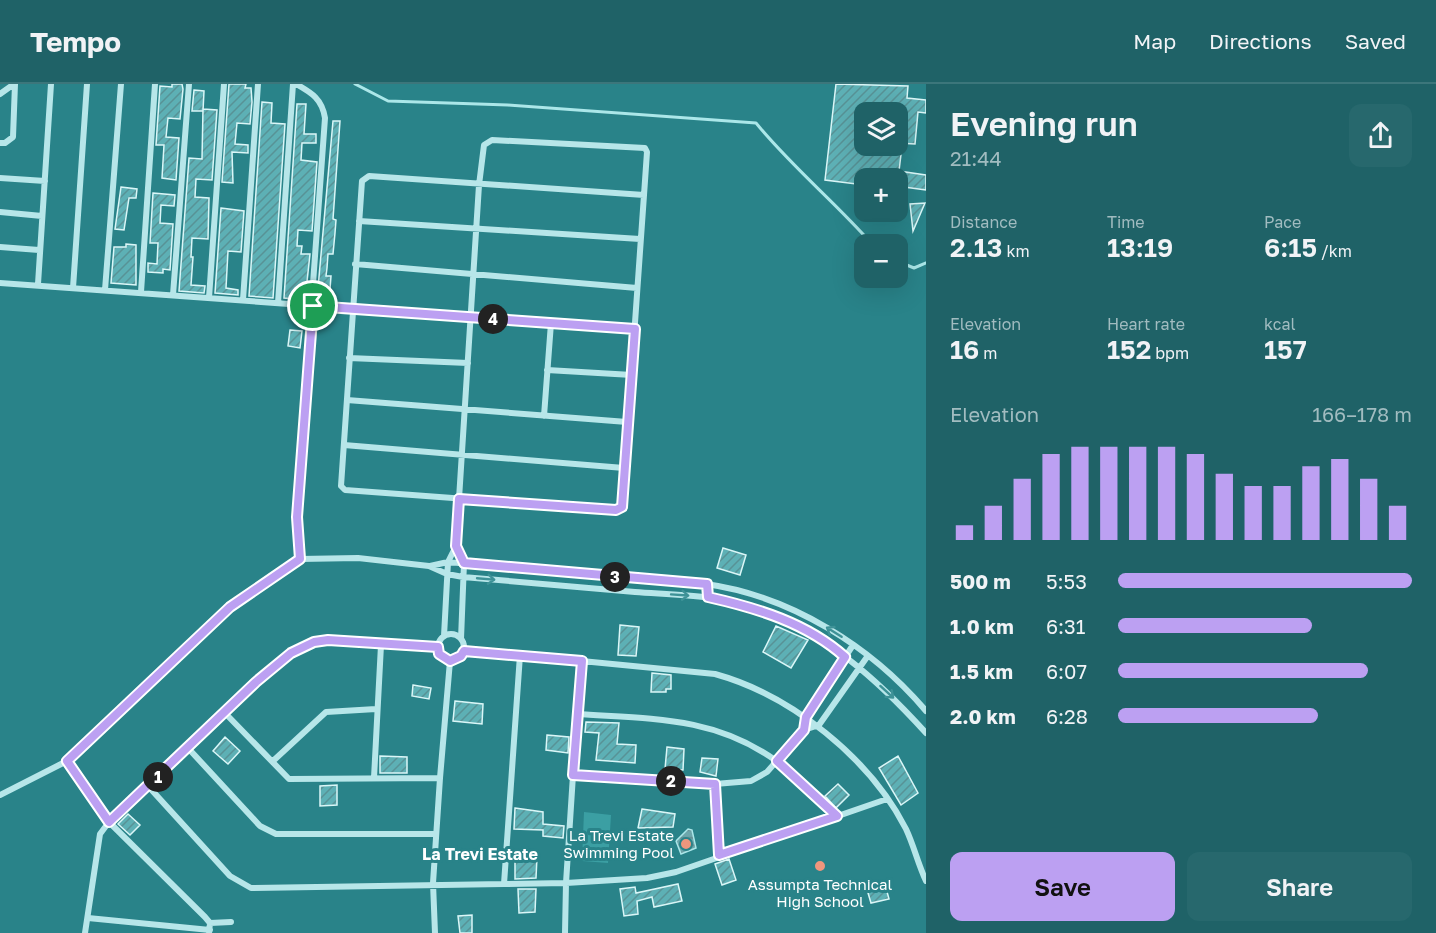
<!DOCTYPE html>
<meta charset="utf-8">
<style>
body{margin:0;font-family:"Golos Text",sans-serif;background:#27686d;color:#f1f3f6;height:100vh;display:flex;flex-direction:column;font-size:22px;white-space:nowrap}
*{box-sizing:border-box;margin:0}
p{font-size:20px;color:#a1bcc0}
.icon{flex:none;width:33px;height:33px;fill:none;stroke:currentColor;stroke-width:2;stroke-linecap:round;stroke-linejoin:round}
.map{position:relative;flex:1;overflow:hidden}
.panel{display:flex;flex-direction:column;background:#1f6267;width:510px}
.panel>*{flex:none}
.fabs{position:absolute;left:854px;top:18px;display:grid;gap:12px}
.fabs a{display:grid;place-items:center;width:54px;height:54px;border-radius:12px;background:#1f6267;box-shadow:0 6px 24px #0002;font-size:30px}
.pin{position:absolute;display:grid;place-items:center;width:51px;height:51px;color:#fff;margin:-26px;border:3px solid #fff;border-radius:50%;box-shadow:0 2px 6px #0007}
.km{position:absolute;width:30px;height:30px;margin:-15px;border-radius:50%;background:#222;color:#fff;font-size:16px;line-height:30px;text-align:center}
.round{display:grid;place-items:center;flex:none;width:63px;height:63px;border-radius:12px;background:#27686d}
.summary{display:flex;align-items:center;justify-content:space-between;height:102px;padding:0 24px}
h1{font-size:33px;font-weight:600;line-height:45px}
.figures{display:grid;grid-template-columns:repeat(3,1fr);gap:9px;height:102px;padding:6px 24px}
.figures div{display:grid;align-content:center}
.figures b{font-size:26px;font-weight:600}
.figures small{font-size:16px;font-weight:400}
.figures p{font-size:16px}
.chart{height:168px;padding:12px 24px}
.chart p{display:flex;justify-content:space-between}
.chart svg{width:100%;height:108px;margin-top:6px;stroke:#bca0f2;stroke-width:6}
.button{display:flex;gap:12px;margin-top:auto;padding:12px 24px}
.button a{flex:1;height:69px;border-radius:12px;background:#bca0f2;color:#111;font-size:24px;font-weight:600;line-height:69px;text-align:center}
.button a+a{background:#27686d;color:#f1f3f6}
ul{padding:0 24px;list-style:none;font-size:20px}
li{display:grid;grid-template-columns:96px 72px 1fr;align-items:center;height:45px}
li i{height:15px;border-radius:8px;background:#bca0f2}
header{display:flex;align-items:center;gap:36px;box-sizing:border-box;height:84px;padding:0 30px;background:#1f6267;border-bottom:2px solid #3c767b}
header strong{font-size:28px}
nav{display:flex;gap:33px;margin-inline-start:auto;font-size:21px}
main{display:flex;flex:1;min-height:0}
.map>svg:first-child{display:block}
.green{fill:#3b9fa3}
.water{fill:url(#water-rules);stroke:#abe7e9;stroke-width:1.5}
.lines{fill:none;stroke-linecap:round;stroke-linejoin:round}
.stream{stroke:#abe7e9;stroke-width:3}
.building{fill:url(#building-hatch);stroke:#daf6f7;stroke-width:1.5}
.minor{stroke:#b7e6e9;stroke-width:6}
.oneway{stroke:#3e9297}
.route-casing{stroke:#fff;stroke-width:12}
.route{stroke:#bca0f2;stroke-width:8}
.poi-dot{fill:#f0967d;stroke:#298389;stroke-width:2}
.labels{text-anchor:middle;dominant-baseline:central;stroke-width:6;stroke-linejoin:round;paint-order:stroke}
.poi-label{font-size:15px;fill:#fff;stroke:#298389;text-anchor:end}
.neighbourhood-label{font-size:16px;font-weight:bold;fill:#fff;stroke:#298389}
</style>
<header>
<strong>Tempo</strong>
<nav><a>Map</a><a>Directions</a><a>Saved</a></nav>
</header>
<main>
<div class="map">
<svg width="926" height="849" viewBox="0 0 926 849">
<defs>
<pattern id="water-rules" width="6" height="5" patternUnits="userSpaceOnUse" patternTransform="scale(1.5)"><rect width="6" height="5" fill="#6da6ab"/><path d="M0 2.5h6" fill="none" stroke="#638b8e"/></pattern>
<pattern id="building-hatch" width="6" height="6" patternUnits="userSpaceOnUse" patternTransform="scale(1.5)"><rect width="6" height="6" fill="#5db0b5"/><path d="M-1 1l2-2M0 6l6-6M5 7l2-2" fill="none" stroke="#589296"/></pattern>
</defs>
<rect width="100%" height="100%" fill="#298389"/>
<path class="green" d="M584,728L611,731L608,779L582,777Z"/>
<path class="water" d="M688,745L692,746L696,764L681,770L676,757Z"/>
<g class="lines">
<path class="stream" d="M355,0L388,17L508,21L756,39C792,83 835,118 872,160
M897,177L914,184L926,179"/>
</g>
<path class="building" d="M172,0H182L183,5L180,35L168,34L166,53L179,54L176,96L162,94L164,61H156L160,2L172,3Z
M229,0H246L245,4H251L252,18L250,40L237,39L235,60L248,61V69L232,68L233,99L222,98Z
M836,0L908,2L907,14L926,16V29L918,28L915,60L897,59V28H864V62H902L899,87L926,91V106L897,102V94H864V101L825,96Z
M194,6L204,7L203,27H192Z
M262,18L272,19L271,39L285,40L273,214L249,212Z
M297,20H306L304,50H316V59H302L301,76L317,78L312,147L298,146L297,162H302L301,170H310L305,216L284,214Z
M203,25L217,26L212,96L196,95L195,113L209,114L208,155L192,154L191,173H193L191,201L205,202L204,209L179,207L189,74L202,75Z
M333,37H340L333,135L336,136L335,149L333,170H328L327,184L326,192H331L330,205L318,204Z
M121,103L137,105L136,114H129L124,146L115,145Z
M153,109L175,111L174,122L161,121L160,139L173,140L170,186L163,185V189L148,188V179L157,180L158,159H150Z
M925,119L913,147L910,120Z
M221,124L244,127L241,168L228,167L226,204L238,206V211L215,209Z
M126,160L136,161V201L111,199L114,163H126Z
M290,246L302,247L300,264L288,262Z
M723,464L746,471L740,491L717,484Z
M620,541L639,543L636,572L618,571Z
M776,542L808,556L791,584L763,568Z
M652,589L671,591V605H666V608H651Z
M413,601L431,604L429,615L412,612Z
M455,617L483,620L482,640L453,637Z
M586,638L619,639L617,660L636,661L635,679L596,676L599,649L585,648Z
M547,651L569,653L568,669L546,666Z
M225,653L240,667L228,680L213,667Z
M667,663L684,665L683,686L665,685Z
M380,672L407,673V689H380Z
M898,672L918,709L901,721L879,684Z
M702,674L718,675L716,692L700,688Z
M838,700L849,711L836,724L825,712Z
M337,701V721L320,722V702Z
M515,724L543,728V740L564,742L563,754L543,752V746L514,745Z
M642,725L675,730L673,743L638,744Z
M128,730L140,741L130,751L118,740Z
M515,772L537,773L536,794L515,795Z
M729,775L736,796L722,801L715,780Z
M884,797L889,815L871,819L866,802Z
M678,800L682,817L654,823L652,813L637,817L638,830L624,832L620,805L635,803L636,809Z
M518,805H536L535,828L519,829Z
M472,831V849H460L458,832Z"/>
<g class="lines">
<path class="minor" d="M296,0C312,9 322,15 325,34L298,407L297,461L300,475
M0,10L14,0
M0,59H5L13,53L15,0
M369,92L644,111L622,423L616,426L345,406L341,402L362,97Z
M0,94L45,97
M0,128L42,132
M359,137L640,155
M0,163L39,166
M355,180L637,204
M0,199L635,245
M38,200L51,0
M73,204L87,0
M105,206L121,0
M141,208L155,0
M173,211L189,0
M209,214L224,0
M243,216L258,0
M278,219L293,0
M349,274L468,279
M547,286L632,291
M347,316L627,338
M544,332L551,239
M344,361L624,384
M456,462L464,479L461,555
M430,482L448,478C499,483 550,488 602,492C636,495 672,496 706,500C791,512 872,563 926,627
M438 563a13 13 0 1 1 26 0a13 13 0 1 1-26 0Z
M444,552L448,478L456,462L479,101L484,61L492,56L645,64L647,68L644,111
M381,561L438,563
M464,567L520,571L504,800L566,799L573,691L715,700L751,697L767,688L804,646L819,641L867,573
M520,571L715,590C791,611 870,674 906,745C914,762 918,780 926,797
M225,629L289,695L440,694L433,799L435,849
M577,630C650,635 713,632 775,676C797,692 817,714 837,732
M804,646L806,633L853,561
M188,664L260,742L276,750H436
M67,677L109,738L205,833L210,839L209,849
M273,677L326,628L376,625
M573,691L582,577
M374,694L381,561C360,559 334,552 313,558C276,567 181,671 148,702L230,792L251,804L504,800
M440,694L450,577
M715,700L719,772
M0,711L67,677L230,523L300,475L358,474L429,482L447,490L463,493C520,498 577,503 635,508C675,511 718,511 756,524C825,548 878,596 926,649
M88,834L210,846
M210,839L231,838
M85,849L100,750L109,738L148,702
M565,849L566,799L647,794L676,788L887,715"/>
</g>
<defs><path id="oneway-shaft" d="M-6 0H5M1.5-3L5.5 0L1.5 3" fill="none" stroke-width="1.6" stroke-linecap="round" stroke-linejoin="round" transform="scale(1.5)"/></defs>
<g class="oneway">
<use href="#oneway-shaft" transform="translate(486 495) rotate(5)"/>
<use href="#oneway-shaft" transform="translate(680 511) rotate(4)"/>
<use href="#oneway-shaft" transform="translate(834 548) rotate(-148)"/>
<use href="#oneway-shaft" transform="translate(887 608) rotate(42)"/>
</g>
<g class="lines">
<defs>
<path id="route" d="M313,222L635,245L622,423L616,426L459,415L456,462L464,479L707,500L708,513C757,524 807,539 845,573L806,633L804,646L777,677L837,732L719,771L715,700L573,691L582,577L464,567L461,572L450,577L439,570L438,563L328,556L314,558L291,569L256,598L109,738L67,677L230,523L300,475L297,433Z"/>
</defs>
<use href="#route" class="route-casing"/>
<use href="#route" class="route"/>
</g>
<g class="poi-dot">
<circle cx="686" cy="760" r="6"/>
<circle cx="820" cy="782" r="6"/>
</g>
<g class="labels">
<g class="poi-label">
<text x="674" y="751">La Trevi Estate<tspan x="674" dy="17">Swimming Pool</tspan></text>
<text x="820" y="800" text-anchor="middle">Assumpta Technical<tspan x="820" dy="17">High School</tspan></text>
</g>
<g class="neighbourhood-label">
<text x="480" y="770">La Trevi Estate</text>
</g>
</g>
</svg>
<div class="fabs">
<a><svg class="icon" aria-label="layers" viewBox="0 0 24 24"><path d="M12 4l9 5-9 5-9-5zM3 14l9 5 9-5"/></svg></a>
<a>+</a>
<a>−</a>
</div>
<div class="pin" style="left:313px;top:222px;background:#1e9e55"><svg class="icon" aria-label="arrive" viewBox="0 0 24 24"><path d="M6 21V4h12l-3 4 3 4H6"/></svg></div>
<b class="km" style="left:158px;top:693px">1</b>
<b class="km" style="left:671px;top:697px">2</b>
<b class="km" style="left:615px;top:493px">3</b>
<b class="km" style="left:493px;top:235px">4</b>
</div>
<section class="panel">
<div class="summary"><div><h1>Evening run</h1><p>21:44</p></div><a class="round"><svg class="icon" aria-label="share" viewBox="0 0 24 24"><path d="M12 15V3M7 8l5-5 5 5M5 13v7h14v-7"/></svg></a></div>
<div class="figures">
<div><p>Distance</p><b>2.13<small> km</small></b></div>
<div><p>Time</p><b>13:19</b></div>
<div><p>Pace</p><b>6:15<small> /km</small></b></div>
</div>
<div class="figures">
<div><p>Elevation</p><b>16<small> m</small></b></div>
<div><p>Heart rate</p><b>152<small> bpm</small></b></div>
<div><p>kcal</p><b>157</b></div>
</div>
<div class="chart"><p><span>Elevation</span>166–178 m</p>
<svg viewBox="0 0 160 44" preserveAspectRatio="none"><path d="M5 44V38M15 44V30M25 44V19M35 44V9M45 44V6M55 44V6M65 44V6M75 44V6M85 44V9M95 44V17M105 44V22M115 44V22M125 44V14M135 44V11M145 44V19M155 44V30"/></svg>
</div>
<ul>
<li><b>500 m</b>5:53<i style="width:100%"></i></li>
<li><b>1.0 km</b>6:31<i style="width:66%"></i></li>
<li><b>1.5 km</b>6:07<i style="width:85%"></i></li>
<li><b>2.0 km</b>6:28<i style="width:68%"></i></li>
</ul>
<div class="button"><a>Save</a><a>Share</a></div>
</section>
</main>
